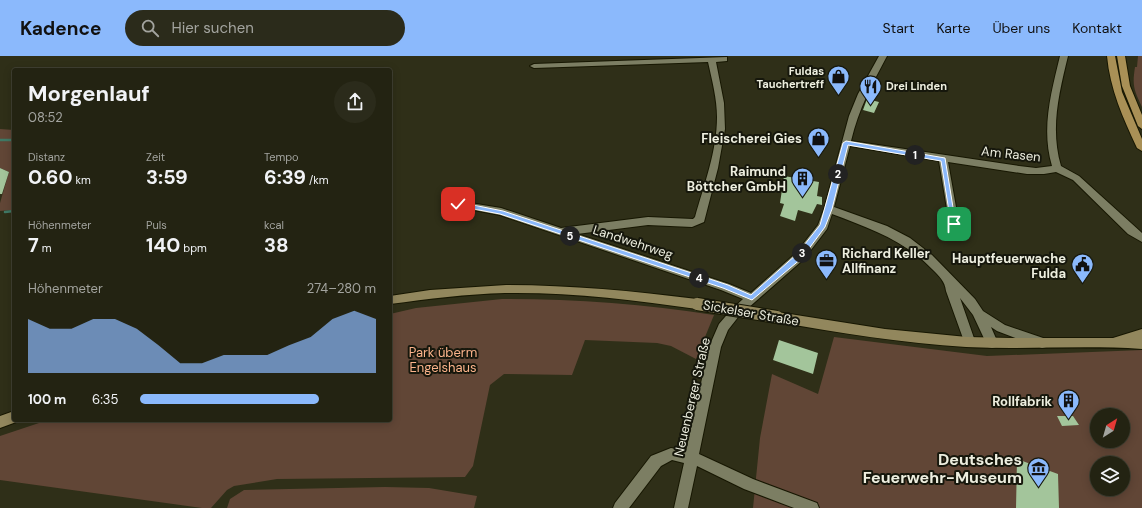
<!DOCTYPE html>
<html lang="de">
<meta charset="utf-8">
<style>
body{margin:0;font-family:"DM Sans",sans-serif;background:#2b2b1b;color:#f1f3f6;height:100vh;display:flex;flex-direction:column;font-size:15px;white-space:nowrap}
*{box-sizing:border-box;margin:0}
p{font-size:13px;color:#a3a49f}
.icon{flex:none;width:22px;height:22px;fill:none;stroke:currentColor;stroke-width:2;stroke-linecap:round;stroke-linejoin:round}
.map{position:relative;flex:1;overflow:hidden}
.panel{position:absolute;left:12px;top:12px;width:380px;height:354px;display:flex;flex-direction:column;background:#232312;border-radius:4px;box-shadow:0 2px 10px #0003,0 0 0 1px #404032}
.panel>*{flex:none}
.needle{width:26px;rotate:37deg}
.controls{position:absolute;left:1090px;top:352px;display:grid;gap:8px}
.controls a{display:grid;place-items:center;width:40px;height:40px;border-radius:50%;background:#232312;box-shadow:0 2px 10px #0003,0 0 0 1px #404032;font-size:20px}
.pin{position:absolute;display:grid;place-items:center;width:34px;height:34px;color:#fff;margin:-17px;border-radius:8px;box-shadow:0 2px 6px #0006}
.km{position:absolute;width:20px;height:20px;margin:-10px;border-radius:50%;background:#222;color:#fff;font-size:11px;line-height:20px;text-align:center}
.round{display:grid;place-items:center;flex:none;width:42px;height:42px;border-radius:21px;background:#2b2b1b}
.overview{display:flex;align-items:center;justify-content:space-between;height:68px;padding:0 16px}
h1{font-size:22px;font-weight:700;line-height:30px}
.figures{display:grid;grid-template-columns:repeat(3,1fr);gap:6px;height:68px;padding:4px 16px}
.figures div{display:grid;align-content:center}
.figures b{font-size:20px;font-weight:700}
.figures small{font-size:11px;font-weight:400}
.figures p{font-size:11px}
.chart{height:112px;padding:8px 16px}
.chart p{display:flex;justify-content:space-between}
.chart svg{width:100%;height:72px;margin-top:4px;fill:#8bb9fc;opacity:.7}
ul{padding:0 16px;list-style:none;font-size:13px}
li{display:grid;grid-template-columns:64px 48px 1fr;align-items:center;height:30px}
li i{height:10px;border-radius:5px;background:#8bb9fc}
header{display:flex;align-items:center;gap:24px;box-sizing:border-box;height:56px;padding:0 20px;background:#8bb9fc;color:#111}
header strong{font-size:19px}
nav{display:flex;gap:22px;margin-inline-start:auto;font-size:14px}
.search{width:280px;height:36px;background:#2b2b1b;display:flex;align-items:center;gap:10px;box-sizing:border-box;padding:0 14px;border-radius:22px;color:#a3a49f;font-size:15px}
.map>svg:first-child{display:block}
.green{fill:#614636;fill-rule:evenodd}
.lines{fill:none;stroke-linecap:round;stroke-linejoin:round}
.stream{stroke:#3f7965;stroke-width:2.5}
.building{fill:#a3c59b}
.minor-casing{stroke:#171702;stroke-width:2}
.secondary-casing{stroke:#171702;stroke-width:2}
.primary-casing{stroke:#171702;stroke-width:2}
.minor{fill:#7c7e63;fill-rule:evenodd}
.secondary{fill:#92875d;fill-rule:evenodd}
.primary{fill:#a99056;fill-rule:evenodd}
.secondary-bridge-casing{stroke:#171702;stroke-width:14;stroke-linecap:butt}
.secondary-bridge{stroke:#92875d;stroke-width:12}
.route{fill:#8bb9fc;stroke:#fff}
.labels{text-anchor:middle;dominant-baseline:central;stroke-width:4;stroke-linejoin:round;paint-order:stroke}
.far-poi-label{font-size:11px;font-weight:bold;fill:#edeedf;stroke:#16170c;text-anchor:end}
.poi-label{font-size:13px;font-weight:bold;fill:#edeedf;stroke:#16170c;text-anchor:end}
.street-label{font-size:13px;fill:#edeedf;stroke:#16170c}
.park-label{font-size:13px;fill:#fbb38b;stroke:#16170c}
.near-poi-label{font-size:16px;font-weight:bold;fill:#edeedf;stroke:#16170c;text-anchor:end}
</style>
<header>
<strong>Kadence</strong>
<div class="search"><svg class="icon" aria-label="search" viewBox="0 0 24 24"><circle cx="10" cy="10" r="6"/><path d="M15 15l6 6"/></svg>Hier suchen</div>
<nav><a>Start</a><a>Karte</a><a>Über uns</a><a>Kontakt</a></nav>
</header>
<div class="map">
<svg width="1142" height="452" viewBox="0 0 1142 452">
<rect width="100%" height="100%" fill="#2f2f18"/>
<path class="green" d="M1138,0H1142V51C1134,34 1132,30 1135,11H1137Z
M0,73L14,74V154L0,155V147L9,116L0,112Z
M502,243C574,243 644,248 714,259L696,303L671,290L657,287L585,284L572,319L504,318L490,329L473,410L465,421L277,423L234,430L227,434L211,452H202L0,424V380L48,364H390V258L416,252Z
M834,281L987,300L1142,294V452H753L760,382L772,318L818,338ZM1097,359H1123V385H1097ZM1097,407H1123V433H1097Z
M385,431L429,432L477,440L474,452H227L230,443L244,434Z"/>
<g class="lines">
<path class="stream" d="M0,84H14
M5,156L14,155"/>
</g>
<path class="building" d="M867,43L879,46L874,57L863,54Z
M0,112L9,116L2,138H0Z
M784,120L819,126L817,140L822,141V149L817,148L812,158L798,154L795,165L780,160L784,148L780,147Z
M779,284L818,297L813,318L773,304Z
M1057,360H1073L1079,369L1062,370Z
M1017,403L1058,418L1059,452H1016Z"/>
<g class="lines">
<defs>
<path id="minor" d="M879,0H887C871,30 859,52 851,85L1019,110L1036,112L1052,110C1041,73 1051,37 1060,0H1068C1059,37 1050,73 1061,110L1079,120L1142,177V186L1128,178L1073,124L1056,116L1044,118H1027L948,106L959,168L958,171H950L939,105L850,90L834,151L887,170L910,182L932,199L975,243L983,255L1005,269L1046,283L1048,287L1046,291L1042,292L997,275L991,271L998,287L996,291L992,292L988,291L973,259L960,242L975,285L973,288L969,290L965,288L946,235C945,225 939,220 932,213C904,184 869,172 832,158L827,173L804,203L739,260L728,274L721,291L699,398L753,423L817,447L819,452H794L744,433L697,410L688,452H674L684,407L672,404L661,410L629,452H613L615,447L651,400L671,392L686,395L709,291L719,268L731,254L743,243L721,234L500,159L458,151L453,148L458,145L501,152L561,172L648,161L693,163L695,161C704,129 717,95 717,61C717,43 712,24 708,6L534,12L530,10L534,8L727,1V5L716,6L724,47L725,73L718,112L704,166L692,171L648,169L577,178L729,228L751,237L796,197L818,169L824,153L849,60L858,38Z"/>
<path id="secondary" d="M506,229C570,229 633,235 697,243L701,245L703,248L701,251L697,253C634,244 570,236 505,237C467,238 428,243 390,248V240L430,234Z
M777,256L885,273L967,281L1012,282H1113L1142,273V293C1083,289 1025,294 966,291C903,287 840,277 777,266L773,264L771,261L773,258Z
M14,355V364H19V365L0,372V360Z"/>
<path id="primary" d="M1107,0H1115L1122,36L1142,83V95L1137,92C1123,62 1110,33 1107,0Z
M1117,0H1125L1130,30L1142,59V73L1138,70L1122,30Z"/>
</defs>
<use href="#minor" class="minor-casing"/>
<use href="#secondary" class="secondary-casing"/>
<use href="#primary" class="primary-casing"/>
<use href="#minor" class="minor"/>
<use href="#secondary" class="secondary"/>
<use href="#primary" class="primary"/>
<defs>
<path id="secondary-bridge" d="M697,248L777,261"/>
</defs>
<use href="#secondary-bridge" class="secondary-bridge-casing"/>
<use href="#secondary-bridge" class="secondary-bridge"/>
</g>
<path class="route" d="M846,85L945,102L956,170H952L951,168L941,105L848,89L832,153L825,171L802,202L752,244L723,232L500,158L458,150L455,148L458,146L503,155L728,229L751,239L797,198L820,169L843,87Z"/>
<defs>
<symbol id="shop-pin" viewBox="-11 -11 22 30"><path d="M0 17L-7.5 6A9.5 9.5 0 1 1 7.5 6Z" fill="#8bb9fc" stroke="#16170c"/><path d="M-5-2.5h2.3a2.7 3.5 0 0 1 5.4 0H5L5.5 6h-11ZM-1.5-2.5h3a1.5 2.3 0 0 0-3 0Z" fill="#111"/></symbol>
<symbol id="restaurant-pin" viewBox="-11 -11 22 30"><path d="M0 17L-7.5 6A9.5 9.5 0 1 1 7.5 6Z" fill="#8bb9fc" stroke="#16170c"/><path d="M-5-6h1v4h1v-4h1v4h1v-4h1v5L-1.5 .5V6h-2V.5L-5-1ZM5-6V6H3V1.5H1.5Q1.5-4 5-6Z" fill="#111"/></symbol>
<symbol id="building-pin" viewBox="-11 -11 22 30"><path d="M0 17L-7.5 6A9.5 9.5 0 1 1 7.5 6Z" fill="#8bb9fc" stroke="#16170c"/><path d="M-4-6H4V6H1V3H-1V6H-4ZM-2.5-4.3h1.7v1.8h-1.7ZM.8-4.3h1.7v1.8H.8ZM-2.5-1h1.7V.8h-1.7ZM.8-1h1.7V.8H.8Z" fill="#111"/></symbol>
<symbol id="office-pin" viewBox="-11 -11 22 30"><path d="M0 17L-7.5 6A9.5 9.5 0 1 1 7.5 6Z" fill="#8bb9fc" stroke="#16170c"/><path d="M-6-3h4V-5.5h4V-3h4V5H-6ZM-1-4.5V-3h2v-1.5ZM-6 0V1H6V0Z" fill="#111"/></symbol>
<symbol id="civic-pin" viewBox="-11 -11 22 30"><path d="M0 17L-7.5 6A9.5 9.5 0 1 1 7.5 6Z" fill="#8bb9fc" stroke="#16170c"/><path d="M-.6-6.5H3V-4.5H.6V-3L4-1V1h2V6H-6V1h2V-1L-.6-3ZM-1.2 2.5V6h2.4V2.5Z" fill="#111"/></symbol>
<symbol id="museum-pin" viewBox="-11 -11 22 30"><path d="M0 17L-7.5 6A9.5 9.5 0 1 1 7.5 6Z" fill="#8bb9fc" stroke="#16170c"/><path d="M0-6L6-3V-2H-6V-3ZM-5-1h2V3h-2ZM-1-1h2V3h-2ZM3-1h2V3H3ZM-6 4H6V6H-6Z" fill="#111"/></symbol>
</defs>
<g fill-rule="evenodd">
<use href="#shop-pin" x="826" y="8" width="25" height="34"/>
<use href="#restaurant-pin" x="858" y="18" width="25" height="34"/>
<use href="#shop-pin" x="806" y="70" width="25" height="34"/>
<use href="#building-pin" x="790" y="110" width="25" height="34"/>
<use href="#office-pin" x="814" y="192" width="25" height="34"/>
<use href="#civic-pin" x="1070" y="196" width="25" height="34"/>
<use href="#building-pin" x="1056" y="332" width="25" height="34"/>
<use href="#museum-pin" x="1026" y="400" width="25" height="34"/>
</g>
<g class="labels">
<g class="far-poi-label">
<text x="824" y="15">Fuldas<tspan x="824" dy="13">Tauchertreff</tspan></text>
<text x="886" y="30" text-anchor="start">Drei Linden</text>
</g>
<g class="poi-label">
<text x="802" y="82">Fleischerei Gies</text>
<text x="786" y="115">Raimund<tspan x="786" dy="15">Böttcher GmbH</tspan></text>
<text x="842" y="197" text-anchor="start">Richard Keller<tspan x="842" dy="15">Allfinanz</tspan></text>
<text x="1066" y="202">Hauptfeuerwache<tspan x="1066" dy="15">Fulda</tspan></text>
<text x="1052" y="345">Rollfabrik</text>
</g>
<g class="street-label">
<text transform="translate(1011 98) rotate(6)">Am Rasen</text>
<text transform="translate(633 186) rotate(18)">Landwehrweg</text>
<text transform="translate(751 257) rotate(10)">Sickelser Straße</text>
<text transform="translate(692 341) rotate(-77)">Neuenberger Straße</text>
</g>
<g class="park-label">
<text x="443" y="296">Park überm<tspan x="443" dy="15">Engelshaus</tspan></text>
</g>
<g class="near-poi-label">
<text x="1022" y="403">Deutsches<tspan x="1022" dy="18">Feuerwehr-Museum</tspan></text>
</g>
</g>
</svg>
<div class="controls">
<a><svg class="needle" viewBox="-14 -14 28 28"><path d="M0-13l5 13h-10z" fill="#e53935"/><path d="M0 13l5-13h-10z" fill="#a3a49f"/></svg></a>
<a><svg class="icon" aria-label="layers" viewBox="0 0 24 24"><path d="M12 4l9 5-9 5-9-5zM3 14l9 5 9-5"/></svg></a>
</div>
<div class="pin" style="left:954px;top:168px;background:#1e9e55"><svg class="icon" aria-label="arrive" viewBox="0 0 24 24"><path d="M6 21V4h12l-3 4 3 4H6"/></svg></div>
<div class="pin" style="left:458px;top:148px;background:#d93025"><svg class="icon" aria-label="check" viewBox="0 0 24 24"><path d="M5 12l5 5 9-10"/></svg></div>
<b class="km" style="left:915px;top:99px">1</b>
<b class="km" style="left:838px;top:118px">2</b>
<b class="km" style="left:802px;top:197px">3</b>
<b class="km" style="left:699px;top:222px">4</b>
<b class="km" style="left:570px;top:180px">5</b>
<section class="panel">
<div class="overview"><div><h1>Morgenlauf</h1><p>08:52</p></div><a class="round"><svg class="icon" aria-label="share" viewBox="0 0 24 24"><path d="M12 15V3M7 8l5-5 5 5M5 13v7h14v-7"/></svg></a></div>
<div class="figures">
<div><p>Distanz</p><b>0.60<small> km</small></b></div>
<div><p>Zeit</p><b>3:59</b></div>
<div><p>Tempo</p><b>6:39<small> /km</small></b></div>
</div>
<div class="figures">
<div><p>Höhenmeter</p><b>7<small> m</small></b></div>
<div><p>Puls</p><b>140<small> bpm</small></b></div>
<div><p>kcal</p><b>38</b></div>
</div>
<div class="chart"><p><span>Höhenmeter</span>274–280 m</p>
<svg viewBox="0 0 160 44" preserveAspectRatio="none"><path d="M0 44V11L10 17L20 17L30 11L40 11L50 17L60 27L70 38L80 38L90 33L100 33L110 33L120 27L130 22L140 11L150 6L160 11V44z"/></svg>
</div>
<ul>
<li><b>100 m</b>6:35<i style="width:76%"></i></li>
</ul>
</section>
</div>
